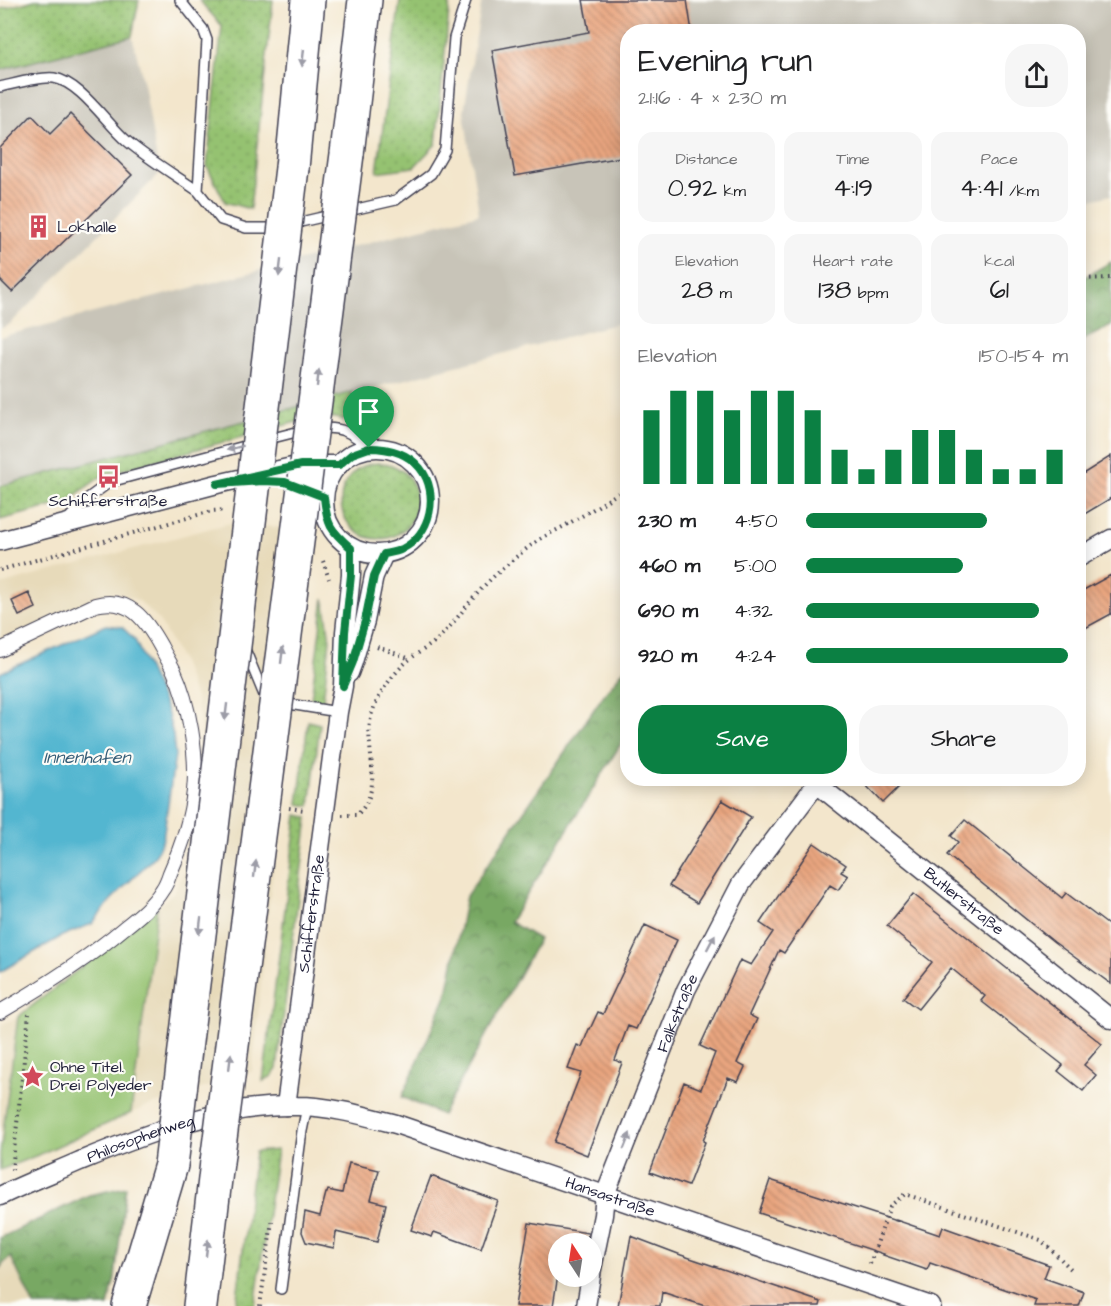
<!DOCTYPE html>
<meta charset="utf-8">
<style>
body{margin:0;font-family:"Architects Daughter",sans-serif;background:#f6f6f6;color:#202124;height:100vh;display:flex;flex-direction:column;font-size:22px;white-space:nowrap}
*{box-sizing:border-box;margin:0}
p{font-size:20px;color:#757577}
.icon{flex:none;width:33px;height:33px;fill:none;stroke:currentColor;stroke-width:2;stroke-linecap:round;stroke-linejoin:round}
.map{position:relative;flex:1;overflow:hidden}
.panel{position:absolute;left:620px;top:24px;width:466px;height:762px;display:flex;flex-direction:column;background:#fff;border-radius:24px;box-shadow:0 3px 15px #0003}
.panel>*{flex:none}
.needle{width:39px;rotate:348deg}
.buttons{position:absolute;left:548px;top:1233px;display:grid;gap:12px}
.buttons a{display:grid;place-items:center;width:54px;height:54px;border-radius:50%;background:#fff;box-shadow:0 3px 15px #0003;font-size:30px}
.pin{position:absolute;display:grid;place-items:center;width:51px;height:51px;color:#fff;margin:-62px -26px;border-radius:50% 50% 50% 0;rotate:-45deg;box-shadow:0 0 6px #0007}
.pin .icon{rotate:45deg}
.round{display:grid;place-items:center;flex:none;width:63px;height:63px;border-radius:24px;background:#f6f6f6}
.head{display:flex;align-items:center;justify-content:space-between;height:102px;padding:0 18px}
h1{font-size:33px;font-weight:600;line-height:45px}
.figures{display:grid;grid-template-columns:repeat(3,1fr);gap:9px;height:102px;padding:6px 18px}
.figures div{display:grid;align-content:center;border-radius:15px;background:#f6f6f6;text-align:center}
.figures b{font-size:26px;font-weight:600}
.figures small{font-size:16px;font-weight:400}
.figures p{font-size:16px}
.chart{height:168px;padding:12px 18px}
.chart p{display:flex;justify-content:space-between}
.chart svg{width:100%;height:108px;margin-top:6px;stroke:#0b8043;stroke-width:6}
.action{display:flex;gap:12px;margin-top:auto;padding:12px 18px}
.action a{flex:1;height:69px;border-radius:24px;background:#0b8043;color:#fff;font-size:24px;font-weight:600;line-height:69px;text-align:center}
.action a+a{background:#f6f6f6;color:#202124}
ul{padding:0 18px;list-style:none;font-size:20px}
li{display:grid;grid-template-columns:96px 72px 1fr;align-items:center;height:45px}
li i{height:15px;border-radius:8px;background:#0b8043}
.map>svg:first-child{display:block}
.built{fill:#e7daba}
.industrial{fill:#c8c4b8}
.grass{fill:url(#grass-dots);stroke:#5c7256;stroke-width:1.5}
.forest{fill:url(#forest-crowns);stroke:#4d654f;stroke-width:1.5}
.green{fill:#95c271;stroke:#5c7256;stroke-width:1.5}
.water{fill:#52b6d0;stroke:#3a6c86;stroke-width:1.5}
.building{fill:url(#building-back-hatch)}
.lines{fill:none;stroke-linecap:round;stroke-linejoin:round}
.service-casing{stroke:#413f51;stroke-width:12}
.pedestrian-casing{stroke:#413f51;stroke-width:16}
.minor-casing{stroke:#413f51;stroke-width:21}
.motorway-casing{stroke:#413f51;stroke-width:36}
.path{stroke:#413f51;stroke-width:4;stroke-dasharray:1.5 4.5;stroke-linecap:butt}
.service{stroke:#fff;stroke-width:9}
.pedestrian{stroke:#fff;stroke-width:14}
.minor{stroke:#fff;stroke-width:18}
.motorway{stroke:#fff;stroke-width:33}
.motorway-bridge-casing{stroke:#413f51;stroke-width:36;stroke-linecap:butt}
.motorway-bridge{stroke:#fff;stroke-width:33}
.oneway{fill:#9c9ca7}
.route-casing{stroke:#fff;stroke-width:12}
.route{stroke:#0b8043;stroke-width:8}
.labels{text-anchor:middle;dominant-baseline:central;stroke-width:4.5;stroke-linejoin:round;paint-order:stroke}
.poi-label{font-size:16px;fill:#22223b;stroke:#fdfcf7;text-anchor:start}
.street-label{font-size:16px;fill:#22223b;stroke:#fdfcf7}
.water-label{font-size:18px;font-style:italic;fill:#355d77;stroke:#fdfcf7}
</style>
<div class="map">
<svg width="1111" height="1306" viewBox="0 0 1111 1306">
<defs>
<pattern id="grass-dots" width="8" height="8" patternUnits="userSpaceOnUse" patternTransform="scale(1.5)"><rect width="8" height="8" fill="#95c271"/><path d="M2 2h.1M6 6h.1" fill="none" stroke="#80a663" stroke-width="1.8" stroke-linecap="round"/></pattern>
<pattern id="forest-crowns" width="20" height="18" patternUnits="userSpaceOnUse" patternTransform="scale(1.5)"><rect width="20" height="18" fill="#78a863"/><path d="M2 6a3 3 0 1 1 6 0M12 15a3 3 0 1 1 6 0" fill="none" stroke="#628853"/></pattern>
<pattern id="building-back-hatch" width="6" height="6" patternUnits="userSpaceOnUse" patternTransform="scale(1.5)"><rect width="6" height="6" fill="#e9a57f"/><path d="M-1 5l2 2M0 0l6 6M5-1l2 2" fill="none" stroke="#bc8669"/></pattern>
</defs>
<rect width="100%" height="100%" fill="#fdfcf7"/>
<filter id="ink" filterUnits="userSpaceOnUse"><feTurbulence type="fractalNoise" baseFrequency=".0167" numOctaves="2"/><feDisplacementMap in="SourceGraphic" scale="12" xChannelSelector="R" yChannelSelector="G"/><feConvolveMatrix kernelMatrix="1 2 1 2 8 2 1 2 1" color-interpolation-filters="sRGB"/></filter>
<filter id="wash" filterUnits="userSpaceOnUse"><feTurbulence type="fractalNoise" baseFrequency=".008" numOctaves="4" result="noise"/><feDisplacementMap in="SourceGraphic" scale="24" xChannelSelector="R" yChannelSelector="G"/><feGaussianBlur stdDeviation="1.35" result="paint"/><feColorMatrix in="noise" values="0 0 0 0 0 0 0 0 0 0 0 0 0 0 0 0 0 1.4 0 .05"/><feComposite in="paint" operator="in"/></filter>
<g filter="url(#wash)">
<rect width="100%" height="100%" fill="#f3e6cc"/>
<path class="built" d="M226,524L291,528L290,703L252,1072L145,1107L0,1170V1025L18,1017L157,908L174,892L184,872L197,836L205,752L196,701L183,664L159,620L139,601L115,592L113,598L0,644V585Z
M11,1256L34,1306H0V1268Z"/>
<path class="industrial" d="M482,0H1111V195L1079,203L1078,32H627V321L0,486V337L479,214L464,112Z
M132,36L144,84L159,174L10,324L0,329V70Z"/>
<path class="grass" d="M35,0H139L132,36L0,70V9Z
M199,0H273L250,209L225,202L207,166L222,26Z
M400,0H450L436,144L414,167L377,172Z
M353,392L345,420L330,417L304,420L103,475L65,503L0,520V486Z
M341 501a38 38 0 1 1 76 0a38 38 0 1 1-76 0Z
M324,598L330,640L323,701L311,699Z
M308,721L320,724L310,806L298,804Z
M297,815L308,817L277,1069L272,1076L263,1081Z
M277,1150L255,1306H236L255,1152Z"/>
<path class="forest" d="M1111,262V326L1079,342V280Z
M627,666V734L510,922L539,939L442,1115L402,1097L447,994L466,896L603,696Z
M126,1187L115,1278L108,1306H34L11,1257L4,1263L0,1268V1238L89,1195Z"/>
<path class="green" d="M157,908L131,1113L38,1155L0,1170V1154L18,1017Z"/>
<path class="water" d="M106,625L122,627L135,640L167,711L173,735L175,755L163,839L155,856L112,899L92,924L62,936L0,972V673Z"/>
<g id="blocks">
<path class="building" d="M583,0H687L692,32H627V156L515,176L492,50L589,32Z
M70,114L132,175L12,292L0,280V148L32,115L50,134Z
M1111,456V498L1078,518V477Z
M1111,575V614L1078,632V593Z
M29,593L36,608L19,616L12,601Z
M859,778H908L883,803Z
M722,800L751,817L697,903L669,886Z
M965,820L1062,898L1066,893L1111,927V984L1054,942L947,855L958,842L951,836Z
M814,843L846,865L841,872L848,876L838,890L830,885L784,953L779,950L749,1015L757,1019L737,1063L745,1067L738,1082L728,1078L703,1141L705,1142L688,1186L650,1172L684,1082L701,1089L715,1053L700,1046L740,960L751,965L773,932L760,923Z
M913,894L1102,1044L1084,1065L1096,1075L1083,1091L1058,1071L1063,1065L981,1001L985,996L951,968L918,1009L903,998L932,962L887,926Z
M645,925L677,940L636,1029L628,1026L615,1060L622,1063L587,1155L554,1142L581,1073L568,1069L577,1045L582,1047L589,1029H590L598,1012L603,1014Z
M349,1163L379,1170L371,1200L386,1204L377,1242L336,1232L334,1248L306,1242L302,1232L305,1212L320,1216L326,1193H327L328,1190L342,1193Z
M431,1176L498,1201L481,1249L434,1232L432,1237L411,1230Z
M770,1180L896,1221V1220L940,1235L943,1227L1049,1265L1044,1278L1084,1292L1079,1306H1034L1036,1300L930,1263L927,1270L883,1255L884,1254L759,1213Z
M529,1223L588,1233L586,1244H558V1275L553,1306H515Z
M631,1236L681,1255L821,1302L820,1306H705L662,1292L660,1306H618Z"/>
</g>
</g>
<g filter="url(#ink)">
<use href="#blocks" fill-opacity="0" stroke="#413f51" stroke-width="1.5"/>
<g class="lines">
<defs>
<path id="service" d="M180,0L203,29L207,40L198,191L221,220L246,228H278
M0,87C14,84 41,76 54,78C80,82 107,124 127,141C148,159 175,175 198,191
M292,224L396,200L431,174L445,150L454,38L466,0
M318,429C341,426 353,433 369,448
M265,440L304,430
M66,521L88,498L110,482L252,444
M245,649L266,700
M283,703L338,712
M281,1289L302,1131L307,1107"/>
<path id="pedestrian" d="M0,650L95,605C130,596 146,620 161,647C165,655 170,663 174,671C189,703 198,756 194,791C191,819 181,848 170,873C168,879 166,885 162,890C153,905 138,917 124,928C86,960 43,987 0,1012"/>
<g id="minor">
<circle cx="377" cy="501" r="53"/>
<path d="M0,541L217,484L301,465H339"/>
<path d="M1078,558L1111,539"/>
<path d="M349,673L353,662L365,621L374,576L384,554"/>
<path id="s1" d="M817,784L1111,1019"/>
<path id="s2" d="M286,1106L338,712L343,686L345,632L351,575V548"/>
<path id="s3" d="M0,1196C26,1183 53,1173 80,1161C148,1133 222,1104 297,1106C330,1106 365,1116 396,1124L931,1306"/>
<path id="s4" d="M591,1274L603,1215L605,1195L686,990L741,884L821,778"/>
<path d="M586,1306L591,1276"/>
</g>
<path id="motorway" d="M347,154L365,0
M292,168L308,0
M129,1306L171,1165
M200,1306L217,1162"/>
</defs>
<use href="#service" class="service-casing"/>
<use href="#pedestrian" class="pedestrian-casing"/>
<use href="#minor" class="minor-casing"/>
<use href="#motorway" class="motorway-casing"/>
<path class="path" d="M1078,279L1111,278
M323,561L329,579
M0,570L212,511L225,510
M377,647L403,656L410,659
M289,808L305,810
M342,815H357C388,785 360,744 373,710C380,691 395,671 410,659C420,651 431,646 440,637C458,619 472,597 491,579C504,567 519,554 533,544C545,535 560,529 573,521C591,511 609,499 627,487
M12,1170L29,1014
M870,1264L890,1206L905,1194L1041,1240L1072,1270
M260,1306L272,1221"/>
<use href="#service" class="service"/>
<use href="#pedestrian" class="pedestrian"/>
<use href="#minor" class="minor"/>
<use href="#motorway" class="motorway"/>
<defs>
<path id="motorway-bridge" d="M217,1162L347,154
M171,1165L292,168"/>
</defs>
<use href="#motorway-bridge" class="motorway-bridge-casing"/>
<use href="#motorway-bridge" class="motorway-bridge"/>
</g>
<defs><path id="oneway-solid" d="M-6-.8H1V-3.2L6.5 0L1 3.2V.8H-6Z" transform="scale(1.5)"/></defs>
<g class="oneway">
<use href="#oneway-solid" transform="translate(303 58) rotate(96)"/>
<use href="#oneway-solid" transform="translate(280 268) rotate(97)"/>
<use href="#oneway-solid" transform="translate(318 378) rotate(-83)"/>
<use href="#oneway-solid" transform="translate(235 448) rotate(165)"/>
<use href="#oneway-solid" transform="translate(282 655) rotate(-83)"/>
<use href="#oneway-solid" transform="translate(226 712) rotate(97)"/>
<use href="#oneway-solid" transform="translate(255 869) rotate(-83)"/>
<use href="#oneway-solid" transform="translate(200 926) rotate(97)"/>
<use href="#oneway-solid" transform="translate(711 942) rotate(-62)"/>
<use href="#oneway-solid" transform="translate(230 1062) rotate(-83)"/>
<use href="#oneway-solid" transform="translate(627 1141) rotate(-68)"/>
<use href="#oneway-solid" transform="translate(207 1248) rotate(-83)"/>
</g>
</g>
<g class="lines" filter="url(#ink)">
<defs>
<path id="route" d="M369,448C388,448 407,452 420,468C440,493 431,535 402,549C397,552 389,553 384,554L374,576L365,621L353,662L343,686L345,632L351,575V548C330,530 327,525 324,497L285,482L263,481L217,484L301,465H339L352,454Z"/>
</defs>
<use href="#route" class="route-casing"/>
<use href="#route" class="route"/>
</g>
<defs>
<symbol id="building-bare" viewBox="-9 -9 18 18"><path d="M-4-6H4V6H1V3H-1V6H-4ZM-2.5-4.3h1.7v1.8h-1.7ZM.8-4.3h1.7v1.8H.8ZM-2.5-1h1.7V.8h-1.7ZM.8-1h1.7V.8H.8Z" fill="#d1495b" stroke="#fdfcf7" stroke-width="2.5" paint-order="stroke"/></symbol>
<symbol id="bus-bare" viewBox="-9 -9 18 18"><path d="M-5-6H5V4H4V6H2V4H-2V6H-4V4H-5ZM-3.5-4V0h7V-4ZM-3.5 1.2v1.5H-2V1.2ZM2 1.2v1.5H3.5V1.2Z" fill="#d1495b" stroke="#fdfcf7" stroke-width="2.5" paint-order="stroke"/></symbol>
<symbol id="sight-bare" viewBox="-9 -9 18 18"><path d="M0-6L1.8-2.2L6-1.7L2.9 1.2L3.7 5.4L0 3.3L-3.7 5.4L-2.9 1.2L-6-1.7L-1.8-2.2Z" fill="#d1495b" stroke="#fdfcf7" stroke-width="2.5" paint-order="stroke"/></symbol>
</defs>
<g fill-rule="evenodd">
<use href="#building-bare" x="22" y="210" width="33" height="33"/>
<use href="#bus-bare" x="92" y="460" width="33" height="33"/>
<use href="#sight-bare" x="16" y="1060" width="33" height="33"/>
</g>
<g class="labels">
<g class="poi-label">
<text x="57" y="227">Lokhalle</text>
<text x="108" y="501" text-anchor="middle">Schifferstraße</text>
<text x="50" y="1067">Ohne Titel.<tspan x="50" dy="18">Drei Polyeder</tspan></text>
</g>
<g class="street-label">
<text stroke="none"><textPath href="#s1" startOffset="188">Butlerstraße</textPath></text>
<text stroke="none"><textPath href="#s2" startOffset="194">Schifferstraße</textPath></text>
<text stroke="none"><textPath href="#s4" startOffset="276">Falkstraße</textPath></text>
<text stroke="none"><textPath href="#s3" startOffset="152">Philosophenweg</textPath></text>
<text stroke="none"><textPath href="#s3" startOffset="640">Hansastraße</textPath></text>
</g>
<g class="water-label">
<text x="87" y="757">Innenhafen</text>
</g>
</g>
</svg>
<div class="buttons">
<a><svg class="needle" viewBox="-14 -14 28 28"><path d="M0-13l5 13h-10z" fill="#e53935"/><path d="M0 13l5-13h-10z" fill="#757577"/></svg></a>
</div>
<div class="pin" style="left:369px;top:448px;background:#1e9e55"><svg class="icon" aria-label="arrive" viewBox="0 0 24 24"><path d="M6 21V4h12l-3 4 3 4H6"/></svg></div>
<section class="panel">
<div class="head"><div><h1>Evening run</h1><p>21:16 · 4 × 230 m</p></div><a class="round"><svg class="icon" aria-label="share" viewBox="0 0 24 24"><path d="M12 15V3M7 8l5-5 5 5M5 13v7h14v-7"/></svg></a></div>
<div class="figures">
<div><p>Distance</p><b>0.92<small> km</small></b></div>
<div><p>Time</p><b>4:19</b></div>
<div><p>Pace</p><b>4:41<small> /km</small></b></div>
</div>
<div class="figures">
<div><p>Elevation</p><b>28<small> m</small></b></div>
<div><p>Heart rate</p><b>138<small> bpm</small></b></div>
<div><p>kcal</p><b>61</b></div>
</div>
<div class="chart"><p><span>Elevation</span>150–154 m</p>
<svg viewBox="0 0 160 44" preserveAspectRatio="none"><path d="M5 44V14M15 44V6M25 44V6M35 44V14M45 44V6M55 44V6M65 44V14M75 44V30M85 44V38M95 44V30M105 44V22M115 44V22M125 44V30M135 44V38M145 44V38M155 44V30"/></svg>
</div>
<ul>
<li><b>230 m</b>4:50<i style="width:69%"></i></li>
<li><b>460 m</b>5:00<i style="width:60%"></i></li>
<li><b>690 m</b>4:32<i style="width:89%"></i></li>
<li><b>920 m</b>4:24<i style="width:100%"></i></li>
</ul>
<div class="action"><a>Save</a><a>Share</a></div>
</section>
</div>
